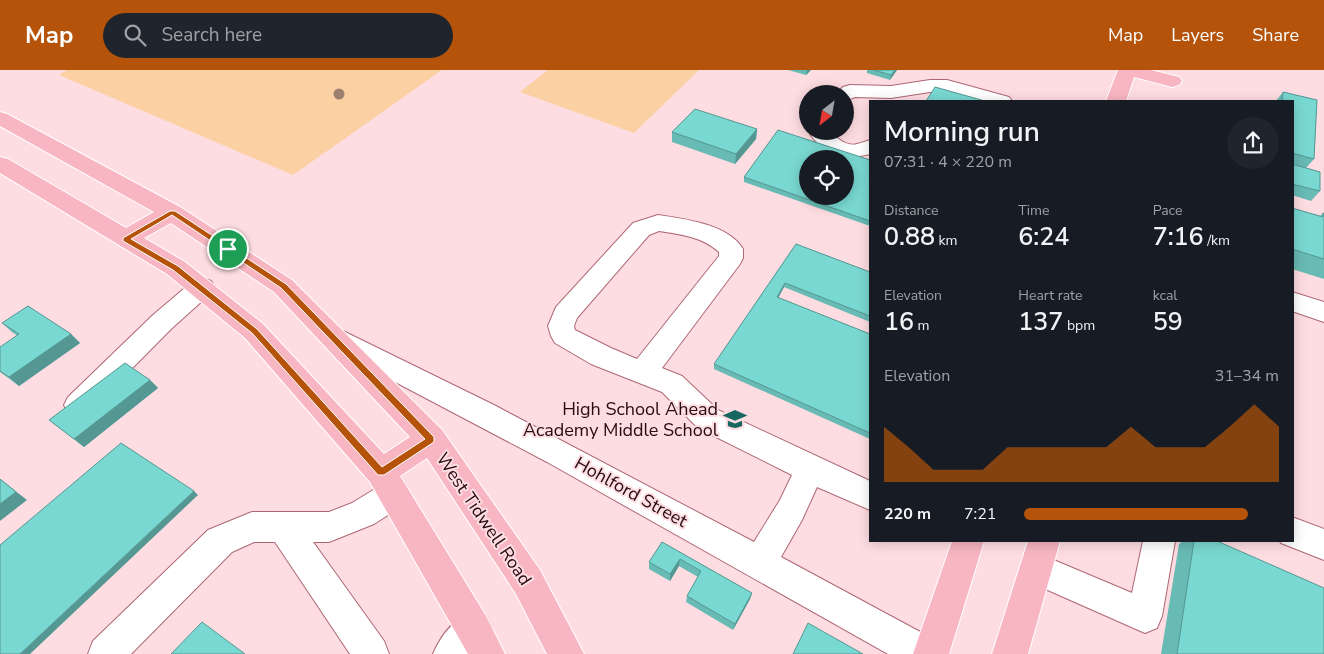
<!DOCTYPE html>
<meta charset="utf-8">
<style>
body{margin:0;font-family:"Nunito Sans",sans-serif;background:#20242c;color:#f1f3f6;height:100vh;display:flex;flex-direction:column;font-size:19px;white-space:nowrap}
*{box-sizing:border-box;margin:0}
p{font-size:16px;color:#9ea1a6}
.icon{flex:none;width:28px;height:28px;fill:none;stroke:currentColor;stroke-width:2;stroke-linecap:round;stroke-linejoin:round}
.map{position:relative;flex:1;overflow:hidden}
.side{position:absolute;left:869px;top:30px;width:425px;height:442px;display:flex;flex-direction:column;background:#171b24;border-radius:0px;box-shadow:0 2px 12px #0003}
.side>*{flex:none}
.needle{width:32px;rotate:211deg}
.tools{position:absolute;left:799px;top:15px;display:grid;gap:10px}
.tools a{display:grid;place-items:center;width:55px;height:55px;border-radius:50%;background:#171b24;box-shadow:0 2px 12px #0003;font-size:25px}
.pin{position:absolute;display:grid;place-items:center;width:42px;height:42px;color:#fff;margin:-21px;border:2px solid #fff;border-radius:50%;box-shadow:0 1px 5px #0007}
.round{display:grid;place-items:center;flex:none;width:52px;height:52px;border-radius:26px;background:#20242c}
.summary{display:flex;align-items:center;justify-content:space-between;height:85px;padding:0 15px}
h1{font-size:28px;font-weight:600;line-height:38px}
.metrics{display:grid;grid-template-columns:repeat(3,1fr);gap:8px;height:85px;padding:5px 15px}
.metrics div{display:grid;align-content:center}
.metrics b{font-size:25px;font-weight:600}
.metrics small{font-size:14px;font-weight:400}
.metrics p{font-size:14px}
.chart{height:140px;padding:10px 15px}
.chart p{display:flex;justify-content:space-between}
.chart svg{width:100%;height:90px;margin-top:5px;fill:#b45309;opacity:.7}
ul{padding:0 15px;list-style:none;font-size:16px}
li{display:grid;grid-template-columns:80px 60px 1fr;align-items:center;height:38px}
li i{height:12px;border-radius:6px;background:#b45309}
header{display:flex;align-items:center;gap:30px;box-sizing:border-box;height:70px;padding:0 25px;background:#b45309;color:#fff}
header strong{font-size:24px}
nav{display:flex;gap:28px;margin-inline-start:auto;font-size:18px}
.search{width:350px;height:45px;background:#20242c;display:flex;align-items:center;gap:12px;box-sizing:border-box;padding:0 18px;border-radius:28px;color:#9ea1a6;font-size:19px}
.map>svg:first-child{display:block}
.green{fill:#fbd0a2}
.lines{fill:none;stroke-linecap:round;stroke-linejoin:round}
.minor-casing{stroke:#ad6773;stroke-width:2}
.major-casing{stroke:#fff;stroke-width:2}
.minor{fill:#fff;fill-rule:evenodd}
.major{fill:#f7b6c2;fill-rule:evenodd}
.tree{fill:#9e8070}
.wall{fill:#68bab4}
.shaded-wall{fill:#559792}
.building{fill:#79d8d1;stroke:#559792;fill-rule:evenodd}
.route{fill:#b45309;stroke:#fff;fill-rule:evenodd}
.labels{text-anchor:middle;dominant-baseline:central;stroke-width:4;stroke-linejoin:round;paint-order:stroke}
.poi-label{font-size:18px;fill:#260b11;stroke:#fedde2;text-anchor:end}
.street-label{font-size:18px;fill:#260b11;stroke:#fedde2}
</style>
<header>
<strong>Map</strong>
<div class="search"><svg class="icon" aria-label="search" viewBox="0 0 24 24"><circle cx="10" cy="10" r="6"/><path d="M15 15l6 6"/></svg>Search here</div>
<nav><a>Map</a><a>Layers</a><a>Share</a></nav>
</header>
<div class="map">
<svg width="1324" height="584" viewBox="0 0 1324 584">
<rect width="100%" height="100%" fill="#fedde2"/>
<path class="green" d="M67,0H442L293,105L59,5Z
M548,0H699L634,63L520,22Z"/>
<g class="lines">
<defs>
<path id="minor" d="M930,10H947L1009,27L1012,31H981L946,22H930L891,28L855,27L845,31V24H836L843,17L850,15L891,16Z
M811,61H831C835,68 848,77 857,74C862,73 866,71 870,70V84C848,90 823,84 810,64Z
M658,145C685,149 728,154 743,179V188L740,194L662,298L682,306L718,340L870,411V440L817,417L802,450L781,487L937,571L942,584H888L547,392L325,275L321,268L325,261L334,258L343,261L494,335L754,472L780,430L792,405L698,358L662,322L591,294L555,273L551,266L548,256L556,237L633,153ZM659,161C680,164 703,167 719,182V186L637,289L611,278L575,260L574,256L577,248L649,165Z
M202,208L211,211L215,217L211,223L171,259L88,343L78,347L68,343L64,335L68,327L153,245L193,211Z
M1292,222L1324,232V252L1292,241Z
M394,410L405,414L410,424L405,434L374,454L329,472H313L384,571L389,584H350L275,472H254L232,482L131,584H88L93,571L208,460L252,442H329L352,433L383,414Z
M1292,447L1324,459V490L1281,473L1280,471H1292Z
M1143,471H1175L1162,546L1157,558L1145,563L1025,510L1020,499L1025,488L1037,483L1132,523Z
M474,540L486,546L492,558L486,570L475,584H433C441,565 455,548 474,540Z"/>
<path id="major" d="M1118,0H1151L1179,7L1182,11L1179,15L1172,17L1134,7L1126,31H1106Z
M0,42L7,44L180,137L292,210L442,360L540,500L584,584H547L516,524L427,388L400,406L486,546L505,584H468L370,412L245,268L167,204L0,103V87L8,89L126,158L154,142L0,56ZM171,153L274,222L410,367L384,384L263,254L185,192L144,168Z
M952,471H984L949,584H913Z
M1028,471H1060L1028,584H992Z"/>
</defs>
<use href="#minor" class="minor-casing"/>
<use href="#major" class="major-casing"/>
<use href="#minor" class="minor"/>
<use href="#major" class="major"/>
</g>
<circle class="tree" cx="339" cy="24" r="5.5"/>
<path class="wall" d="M788,0H811L806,5Z
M867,0H897L890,10L867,3Z
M1283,22L1317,30L1314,89L1306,98L1320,102V121L1311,131L1292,125V31H1276Z
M757,59L756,69L735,94L672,72V62Z
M870,90V156L744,112V107Z
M1292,138L1320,146L1323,143H1324V209L1292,199Z
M796,174L870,202V252L784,217L778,228L870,264V369L714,299V294Z
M2,253L71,264L80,273L19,316L0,302V277L18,266L12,262Z
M150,310L158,318L84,377L49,350Z
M1183,471H1217L1324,584H1161L1179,474Z
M662,472L752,523L750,529L733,560L686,532L687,526L698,507L679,496L670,511L649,499V492Z"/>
<path class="shaded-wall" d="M807,0H811L806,5Z
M895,0H897L890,10L891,5Z
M757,59L756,69L735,94L736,84Z
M785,213L784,217L776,232L777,227Z
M71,264L80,273L19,316L9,307Z
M150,310L158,318L84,377L74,369Z
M0,409L27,430L0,451Z
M194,421L198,425L30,584H20Z
M680,489L679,496L670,511V504Z
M752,523L750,529L733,560L735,554Z"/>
<path class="building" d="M874,0H895L891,5Z
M935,17L985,31H926Z
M1283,22L1317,30L1314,89L1292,83V31H1282Z
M695,39L757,59L736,84L672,62Z
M778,60L870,90V151L744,107ZM808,89H845V126H808Z
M1292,94L1320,102V121L1292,114Z
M1292,138L1323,147V143H1324V189L1292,179Z
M796,174L870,202V246L785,213L777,227L870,264V363L714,294Z
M28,236L71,264L9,307L0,301V277L19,264L2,253Z
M125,293L150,310L74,369L49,350Z
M121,373L194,421L20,584H0V475Z
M0,409L16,422L0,434Z
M1194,471H1217L1324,518V584H1177Z
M662,472L752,523L735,554L687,526L701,501L680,489L670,504L649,492Z
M202,552L245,584H171Z
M808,553L863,584H793Z"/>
<path class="route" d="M170,141H175L286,214L434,367V372L384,405H378L252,263L173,200L123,171V168ZM172,145L281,218L425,369L382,397L257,259L178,196L131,169Z"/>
<defs>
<symbol id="school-bare" viewBox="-9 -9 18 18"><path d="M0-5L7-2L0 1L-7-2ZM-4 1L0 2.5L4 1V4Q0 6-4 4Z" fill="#196661" stroke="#fedde2" stroke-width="2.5" paint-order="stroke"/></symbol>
</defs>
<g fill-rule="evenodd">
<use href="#school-bare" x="719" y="333" width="32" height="32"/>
</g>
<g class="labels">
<g class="poi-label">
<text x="718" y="339">High School Ahead<tspan x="718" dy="21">Academy Middle School</tspan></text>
</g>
<g class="street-label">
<text transform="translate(631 422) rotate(29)">Hohlford Street</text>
<text transform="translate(484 449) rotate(56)">West Tidwell Road</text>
</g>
</g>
</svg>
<div class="tools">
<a><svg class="needle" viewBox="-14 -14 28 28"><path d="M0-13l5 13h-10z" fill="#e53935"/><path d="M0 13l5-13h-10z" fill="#9ea1a6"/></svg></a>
<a><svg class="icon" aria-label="locate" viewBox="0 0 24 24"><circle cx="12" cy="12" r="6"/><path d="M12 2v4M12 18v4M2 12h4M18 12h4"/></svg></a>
</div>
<div class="pin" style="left:228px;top:179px;background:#1e9e55"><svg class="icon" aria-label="arrive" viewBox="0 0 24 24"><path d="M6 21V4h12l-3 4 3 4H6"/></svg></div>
<section class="side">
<div class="summary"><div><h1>Morning run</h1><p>07:31 · 4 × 220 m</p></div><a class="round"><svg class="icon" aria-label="share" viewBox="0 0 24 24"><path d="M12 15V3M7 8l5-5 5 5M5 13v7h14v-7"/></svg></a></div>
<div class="metrics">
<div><p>Distance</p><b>0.88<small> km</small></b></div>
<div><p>Time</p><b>6:24</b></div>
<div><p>Pace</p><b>7:16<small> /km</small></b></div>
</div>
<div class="metrics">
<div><p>Elevation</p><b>16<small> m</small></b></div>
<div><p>Heart rate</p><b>137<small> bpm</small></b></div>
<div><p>kcal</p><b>59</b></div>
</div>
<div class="chart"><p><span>Elevation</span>31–34 m</p>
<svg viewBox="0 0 160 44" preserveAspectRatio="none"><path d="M0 44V17L10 27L20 38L30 38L40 38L50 27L60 27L70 27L80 27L90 27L100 17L110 27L120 27L130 27L140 17L150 6L160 17V44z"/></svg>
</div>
<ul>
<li><b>220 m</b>7:21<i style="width:88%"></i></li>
</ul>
</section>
</div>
